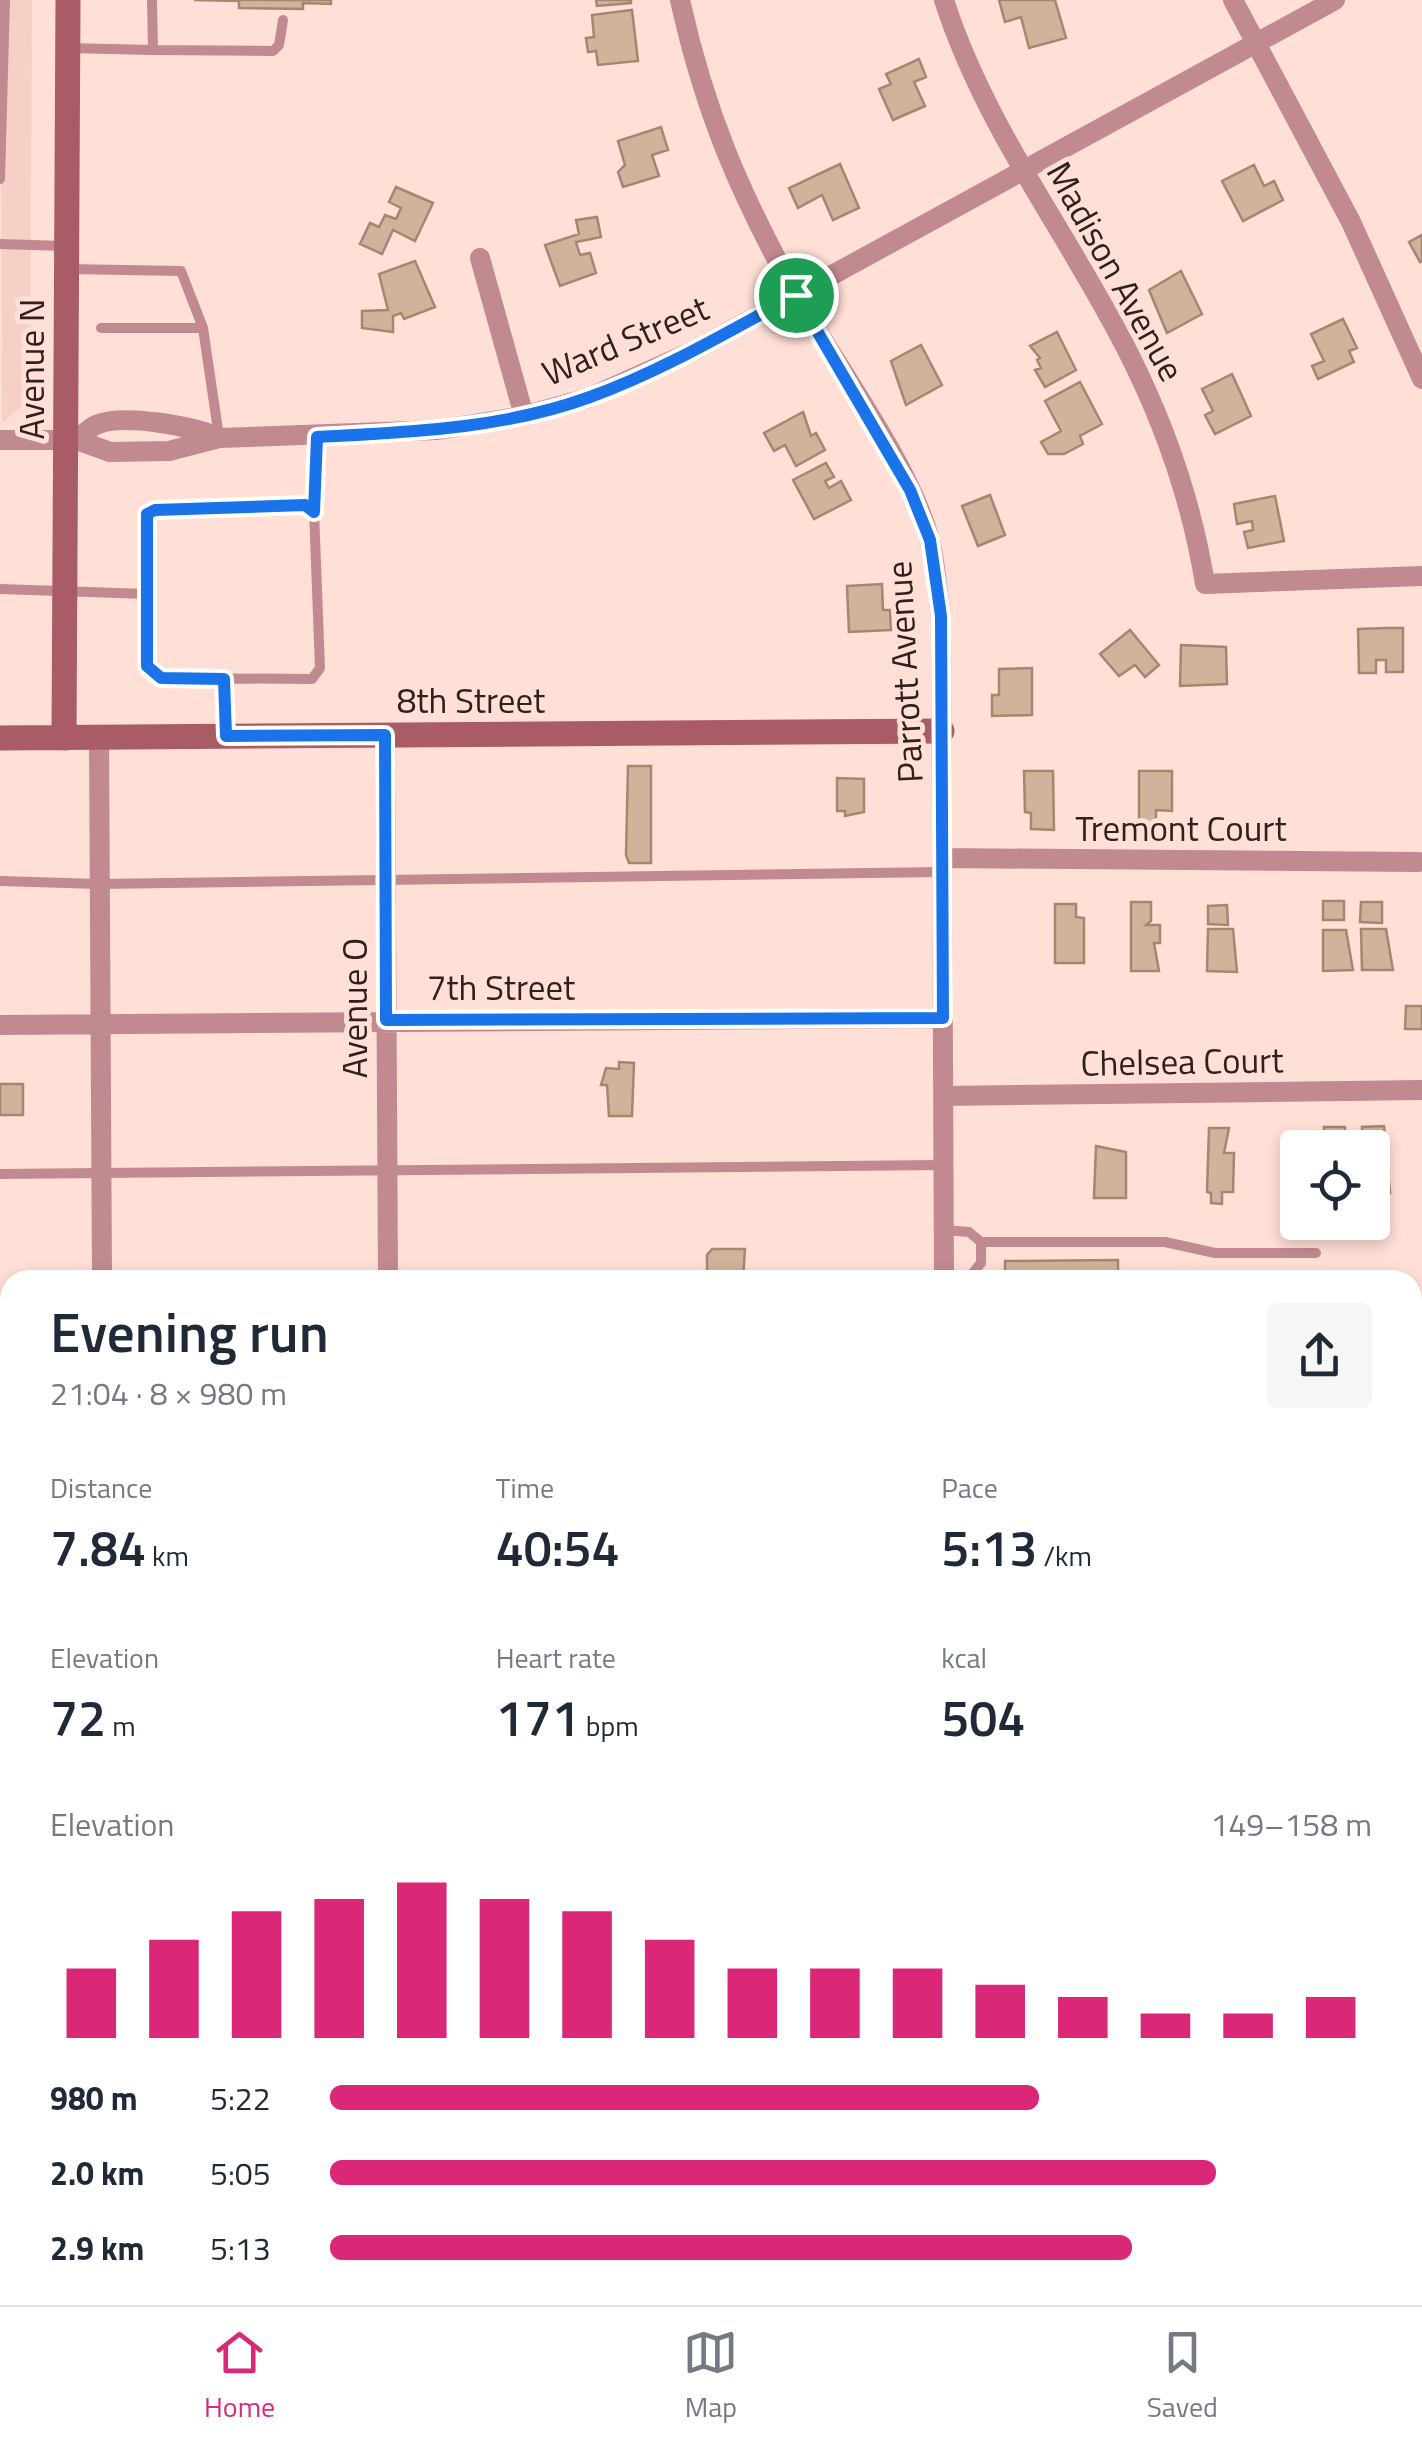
<!DOCTYPE html>
<meta charset="utf-8">
<style>
body{margin:0;font-family:"Titillium Web",sans-serif;background:#f6f6f7;color:#1f2937;height:100vh;display:flex;flex-direction:column;font-size:38px;white-space:nowrap}
*{box-sizing:border-box;margin:0}
p{font-size:32px;color:#747a83}
.icon{flex:none;width:55px;height:55px;fill:none;stroke:currentColor;stroke-width:2;stroke-linecap:round;stroke-linejoin:round}
.map{position:relative;flex:1;overflow:hidden}
.sheet{position:absolute;left:0px;top:1270px;width:1422px;height:1035px;display:flex;flex-direction:column;background:#fff;border-radius:30px 30px 0 0;box-shadow:0 5px 15px #0003}
.sheet>*{flex:none}
.buttons{position:absolute;left:1280px;top:1130px;display:grid;gap:20px}
.buttons a{display:grid;place-items:center;width:110px;height:110px;border-radius:10px;background:#fff;box-shadow:0 5px 15px #0003;font-size:50px}
.pin{position:absolute;display:grid;place-items:center;width:85px;height:85px;color:#fff;margin:-42px;border:5px solid #fff;border-radius:50%;box-shadow:0 2px 10px #0007}
.round{display:grid;place-items:center;flex:none;width:105px;height:105px;border-radius:10px;background:#f6f6f7}
.headline{display:flex;align-items:center;justify-content:space-between;height:170px;padding:0 50px}
h1{font-size:55px;font-weight:600;line-height:75px}
.stats{display:grid;grid-template-columns:repeat(3,1fr);gap:15px;height:170px;padding:10px 50px}
.stats div{display:grid;align-content:center}
.stats b{font-size:50px;font-weight:600}
.stats small{font-size:28px;font-weight:400}
.stats p{font-size:28px}
.chart{height:280px;padding:20px 50px}
.chart p{display:flex;justify-content:space-between}
.chart svg{width:100%;height:180px;margin-top:10px;stroke:#db2777;stroke-width:6}
ul{padding:0 50px;list-style:none;font-size:32px}
li{display:grid;grid-template-columns:160px 120px 1fr;align-items:center;height:75px}
li i{height:25px;border-radius:12px;background:#db2777}
.menu{display:flex;justify-content:space-around;align-items:center;height:140px;border-top:2px solid #e0e1e3;background:#fff;font-size:28px;color:#747a83}
.menu a{display:grid;justify-items:center;gap:5px}
.menu .current{color:#db2777}
.map>svg:first-child{display:block}
.built{fill:#f6d0c7}
.building{fill:#d1b39c;stroke:#a38771;stroke-width:2.5}
.lines{fill:none;stroke-linecap:round;stroke-linejoin:round}
.lane{stroke:#c18a90;stroke-width:10}
.street{stroke:#c18a90;stroke-width:20}
.secondary{stroke:#a95c66;stroke-width:25}
.route-casing{stroke:#fff;stroke-width:20}
.route{stroke:#1a73e8;stroke-width:12}
.labels{text-anchor:middle;dominant-baseline:central;stroke-width:10;stroke-linejoin:round;paint-order:stroke}
.street-label{font-size:35px;fill:#30211e;stroke:#ffdfd6}
</style>
<div class="map">
<svg width="1422" height="2305" viewBox="0 0 1422 2305">
<rect width="100%" height="100%" fill="#ffdfd6"/>
<path class="built" d="M0,0H32L30,399L2,423Z"/>
<path class="building" d="M194,0H331V4L303,3V9L239,8V1Z
M596,0H631V3L597,6Z
M999,0H1055L1066,38L1029,48L1021,17L1005,22Z
M632,10L638,61L598,65L596,51L588,52L586,38L594,37L592,15Z
M919,59L926,77L914,82L925,106L893,120L879,89L891,84L886,74Z
M661,127L668,150L652,155L659,176L623,187L618,172L625,165L618,141Z
M840,164L859,208L833,220L822,195L798,208L789,188Z
M1254,165L1264,186L1274,181L1283,200L1243,221L1222,181Z
M396,187L433,203L415,241L393,230L382,254L360,244L370,223L379,227L385,215L396,219L401,208L389,202Z
M597,217L601,237L576,242L580,255L590,253L596,273L560,286L545,245L579,234L576,220Z
M1422,235V261L1420,262L1409,242Z
M415,261L435,307L404,319L401,313L393,316V332L362,328V311L388,310L379,274Z
M1181,271L1202,314L1167,333L1149,290Z
M1343,319L1357,348L1349,351L1354,362L1318,379L1312,366L1324,361L1311,334Z
M1057,332L1076,370L1045,387L1035,370L1041,368L1037,360L1040,358L1030,346Z
M921,345L942,385L906,405L891,361Z
M1232,374L1251,416L1215,434L1205,415L1213,411L1202,389Z
M1080,382L1102,424L1080,436L1083,444L1064,454H1048L1041,442L1061,431L1045,401Z
M803,412L811,436L816,433L825,450L796,466L785,445L774,451L764,433Z
M826,463L834,477L825,481L829,488L841,481L851,500L814,519L793,480Z
M990,495L1005,535L978,546L962,506Z
M1275,496L1284,541L1248,548L1244,532L1253,530L1252,521L1237,524L1234,504Z
M882,584L883,610H890L891,630L849,632L847,586Z
M1386,628H1403V672H1386V660H1376V673H1359L1358,629Z
M1130,630L1159,665L1145,677L1135,665L1119,676L1100,654Z
M1181,645L1226,647L1227,684L1180,686Z
M1032,668V715L992,716V695H999V669Z
M628,766H651V863H629L626,855Z
M1024,771H1053L1054,830L1031,829V813L1025,812Z
M1139,771H1172V811L1156,810V833H1139Z
M837,778L864,779V812L845,816V811H837Z
M1323,901H1344V920H1323Z
M1131,902H1151V921L1146,925H1160V943H1154L1159,971H1131Z
M1361,902H1382V923L1360,922Z
M1055,904H1076V917L1084,918V963H1055Z
M1227,905L1228,925L1208,924V906Z
M1208,929H1233L1237,972L1207,971Z
M1361,929H1386L1393,970H1362Z
M1323,930H1346L1353,970L1323,971Z
M1406,1006H1422V1029H1405Z
M619,1062L634,1063L632,1116H609L607,1085H601L606,1068L619,1069Z
M0,1084H23V1115H0Z
M1384,1126L1390,1193H1372V1148H1362V1127Z
M1324,1127H1345V1146L1324,1148Z
M1209,1128H1229L1224,1153H1234L1233,1192H1222V1204L1211,1203V1193L1207,1192Z
M1096,1146L1126,1152V1198H1094Z
M712,1249H745L743,1280L707,1279V1255Z
M1118,1260V1280H1005V1261Z
M3,2036H10V2059H3Z
M0,2060H10V2127H0Z"/>
<g class="lines">
<path class="lane" d="M68,48L153,50L152,0
M153,50L273,51L279,45L283,20
M0,179L5,0
M0,244L64,246
M67,269L181,271L203,328
M101,328H203L219,437
M314,511L317,437
M0,589L147,594V666L161,678L312,679L320,668L314,511L305,505L155,509L147,514V594
M223,679L226,736
M0,881L99,884L942,872
M0,1174L944,1165
M944,1230L969,1232L981,1242V1263L968,1279L944,1277
M981,1242H1165L1215,1253H1316
M0,1469H10
M0,1764H10
M766,2295L767,2305
M964,2295V2305
M309,2305L310,2295
M540,2305L541,2295"/>
<path class="street" d="M680,0C705,113 740,194 796,295C835,365 911,466 930,541C936,565 937,591 941,616L944,1280
M944,0C985,128 1068,233 1128,352C1165,425 1192,503 1205,584L1422,576
M1233,0L1351,222L1422,379
M480,258L524,416
M0,440H77L110,452L169,451L219,438L437,430L524,416L588,398L695,350L1335,0
M77,440C83,435 89,428 96,425C121,413 195,426 219,438
M385,735L388,1280
M99,737L102,1280
M943,858L1419,862
M0,1025L943,1018
M943,1096L1422,1090
M0,1321H10
M1412,1428L1422,1443
M0,1618H10
M1412,1634L1422,1623
M123,2295V2305"/>
<path class="secondary" d="M0,738L942,731
M64,738L68,0
M1412,1913L1422,1912
M0,1916H10"/>
</g>
<g class="lines">
<defs>
<path id="route" d="M796,295L910,490L930,540L941,616L943,1018L386,1020L385,735L226,736L224,679L161,678L147,666V514L155,510L305,505L314,512L317,437C408,432 503,429 590,397C662,371 729,331 796,295Z"/>
</defs>
<use href="#route" class="route-casing"/>
<use href="#route" class="route"/>
</g>
<g class="labels">
<g class="street-label">
<text transform="translate(1116 271) rotate(61)">Madison Avenue</text>
<text transform="translate(625 340) rotate(-23)">Ward Street</text>
<text transform="translate(31 369) rotate(-90)">Avenue N</text>
<text transform="translate(904 672) rotate(-93)">Parrott Avenue</text>
<text x="471" y="700">8th Street</text>
<text x="1181" y="828">Tremont Court</text>
<text x="501" y="987">7th Street</text>
<text transform="translate(354 1008) rotate(-90)">Avenue O</text>
<text transform="translate(1182 1061) rotate(-1)">Chelsea Court</text>
</g>
</g>
</svg>
<div class="buttons">
<a><svg class="icon" aria-label="locate" viewBox="0 0 24 24"><circle cx="12" cy="12" r="6"/><path d="M12 2v4M12 18v4M2 12h4M18 12h4"/></svg></a>
</div>
<div class="pin" style="left:796px;top:295px;background:#1e9e55"><svg class="icon" aria-label="arrive" viewBox="0 0 24 24"><path d="M6 21V4h12l-3 4 3 4H6"/></svg></div>
<section class="sheet">
<div class="headline"><div><h1>Evening run</h1><p>21:04 · 8 × 980 m</p></div><a class="round"><svg class="icon" aria-label="share" viewBox="0 0 24 24"><path d="M12 15V3M7 8l5-5 5 5M5 13v7h14v-7"/></svg></a></div>
<div class="stats">
<div><p>Distance</p><b>7.84<small> km</small></b></div>
<div><p>Time</p><b>40:54</b></div>
<div><p>Pace</p><b>5:13<small> /km</small></b></div>
</div>
<div class="stats">
<div><p>Elevation</p><b>72<small> m</small></b></div>
<div><p>Heart rate</p><b>171<small> bpm</small></b></div>
<div><p>kcal</p><b>504</b></div>
</div>
<div class="chart"><p><span>Elevation</span>149–158 m</p>
<svg viewBox="0 0 160 44" preserveAspectRatio="none"><path d="M5 44V27M15 44V20M25 44V13M35 44V10M45 44V6M55 44V10M65 44V13M75 44V20M85 44V27M95 44V27M105 44V27M115 44V31M125 44V34M135 44V38M145 44V38M155 44V34"/></svg>
</div>
<ul>
<li><b>980 m</b>5:22<i style="width:68%"></i></li>
<li><b>2.0 km</b>5:05<i style="width:85%"></i></li>
<li><b>2.9 km</b>5:13<i style="width:77%"></i></li>
</ul>
</section>
</div>
<nav class="menu">
<a class="current"><svg class="icon" aria-label="home" viewBox="0 0 24 24"><path d="M3 11l9-7 9 7M6 9v11h12V9"/></svg>Home</a>
<a><svg class="icon" aria-label="map" viewBox="0 0 24 24"><path d="M3 6l6-2 6 2 6-2v14l-6 2-6-2-6 2zM9 4v14M15 6v14"/></svg>Map</a>
<a><svg class="icon" aria-label="saved" viewBox="0 0 24 24"><path d="M7 4h10v16l-5-4-5 4z"/></svg>Saved</a>
</nav>
